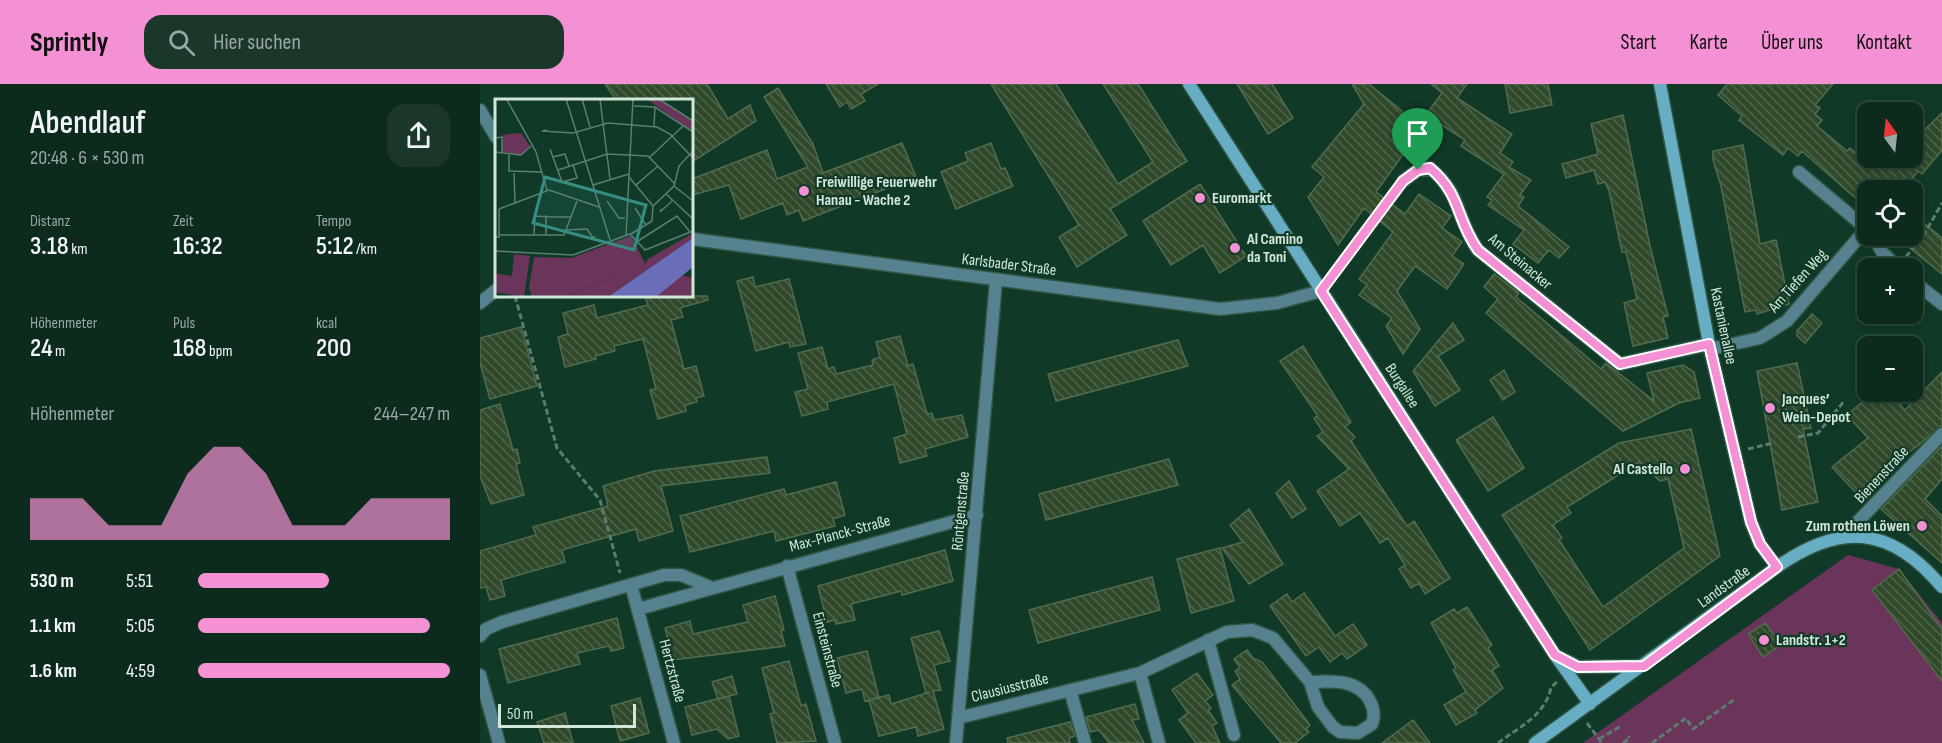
<!DOCTYPE html>
<html lang="de">
<meta charset="utf-8">
<style>
body{margin:0;font-family:"Sofia Sans Condensed",sans-serif;background:#1a372a;color:#f1f3f6;height:100vh;display:flex;flex-direction:column;font-size:22px;white-space:nowrap}
*{box-sizing:border-box;margin:0}
p{font-size:20px;color:#9aa7a4}
.icon{flex:none;width:33px;height:33px;fill:none;stroke:currentColor;stroke-width:2;stroke-linecap:round;stroke-linejoin:round}
.map{position:relative;flex:1;overflow:hidden}
.details{display:flex;flex-direction:column;background:#0c2b1d;width:480px}
.details>*{flex:none}
.needle{width:39px;rotate:345deg}
.buttons{position:absolute;left:1377px;top:18px;display:grid;gap:12px}
.buttons a{display:grid;place-items:center;width:66px;height:66px;border-radius:12px;background:#0c2b1d;box-shadow:0 3px 9px #0003,0 0 0 2px #2c473b;font-size:30px}
.scale{position:absolute;left:18px;bottom:15px;width:138px;box-sizing:border-box;padding-left:6px;border:3px solid #d1e7da;border-top:0;font-size:16px;line-height:21px;white-space:nowrap;color:#d1e7da;-webkit-text-stroke:4px #103927;paint-order:stroke}
.pin{position:absolute;display:grid;place-items:center;width:51px;height:51px;color:#fff;margin:-62px -26px;border-radius:50% 50% 50% 0;rotate:-45deg;box-shadow:0 0 6px #0007}
.pin .icon{rotate:45deg}
.round{display:grid;place-items:center;flex:none;width:63px;height:63px;border-radius:18px;background:#1a372a}
.summary{display:flex;align-items:center;justify-content:space-between;height:102px;padding:0 30px}
h1{font-size:33px;font-weight:600;line-height:45px}
.metrics{display:grid;grid-template-columns:repeat(3,1fr);gap:9px;height:102px;padding:6px 30px}
.metrics div{display:grid;align-content:center}
.metrics b{font-size:26px;font-weight:600}
.metrics small{font-size:16px;font-weight:400}
.metrics p{font-size:16px}
.chart{height:168px;padding:12px 30px}
.chart p{display:flex;justify-content:space-between}
.chart svg{width:100%;height:108px;margin-top:6px;fill:#f491d4;opacity:.7}
ul{padding:0 30px;list-style:none;font-size:20px}
li{display:grid;grid-template-columns:96px 72px 1fr;align-items:center;height:45px}
li i{height:15px;border-radius:8px;background:#f491d4}
header{display:flex;align-items:center;gap:36px;box-sizing:border-box;height:84px;padding:0 30px;background:#f491d4;color:#111}
header strong{font-size:28px}
nav{display:flex;gap:33px;margin-inline-start:auto;font-size:21px}
.search{width:420px;height:54px;background:#1a372a;display:flex;align-items:center;gap:15px;box-sizing:border-box;padding:0 21px;border-radius:18px;color:#9aa7a4;font-size:22px}
main{display:flex;flex:1;min-height:0}
.map>svg:first-child{display:block}
.park{fill:#6b345a}
.building{fill:url(#building-back-hatch);stroke:#526c4d;stroke-width:1.5;fill-rule:evenodd}
.lines{fill:none;stroke-linecap:round;stroke-linejoin:round}
.street-casing{stroke:#2f5544;stroke-width:15}
.secondary-casing{stroke:#2f5544;stroke-width:15}
.path{stroke:#5c7d6d;stroke-width:3;stroke-dasharray:6 3;stroke-linecap:butt}
.street{stroke:#56818f;stroke-width:12}
.secondary{stroke:#67aec4;stroke-width:12}
.route-casing{stroke:#fff;stroke-width:12}
.route{stroke:#f491d4;stroke-width:8}
.poi-dot{fill:#f491d4;stroke:#103927;stroke-width:2}
.labels{text-anchor:middle;dominant-baseline:central;stroke-width:4.5;stroke-linejoin:round;paint-order:stroke}
.poi-label{font-size:16px;font-weight:bold;fill:#d1e7da;stroke:#103927;text-anchor:start}
.street-label{font-size:16px;fill:#d1e7da;stroke:#103927}
.inset-road{fill:none;stroke:#5d7f6f;stroke-width:1.5}
.view{fill:#368d84;fill-opacity:0.15;stroke:#368d84;stroke-width:3}
.inset-edge{fill:none;stroke:#d1e7da;stroke-width:3}
</style>
<header>
<strong>Sprintly</strong>
<div class="search"><svg class="icon" aria-label="search" viewBox="0 0 24 24"><circle cx="10" cy="10" r="6"/><path d="M15 15l6 6"/></svg>Hier suchen</div>
<nav><a>Start</a><a>Karte</a><a>Über uns</a><a>Kontakt</a></nav>
</header>
<main>
<section class="details">
<div class="summary"><div><h1>Abendlauf</h1><p>20:48 · 6 × 530 m</p></div><a class="round"><svg class="icon" aria-label="share" viewBox="0 0 24 24"><path d="M12 15V3M7 8l5-5 5 5M5 13v7h14v-7"/></svg></a></div>
<div class="metrics">
<div><p>Distanz</p><b>3.18<small> km</small></b></div>
<div><p>Zeit</p><b>16:32</b></div>
<div><p>Tempo</p><b>5:12<small> /km</small></b></div>
</div>
<div class="metrics">
<div><p>Höhenmeter</p><b>24<small> m</small></b></div>
<div><p>Puls</p><b>168<small> bpm</small></b></div>
<div><p>kcal</p><b>200</b></div>
</div>
<div class="chart"><p><span>Höhenmeter</span>244–247 m</p>
<svg viewBox="0 0 160 44" preserveAspectRatio="none"><path d="M0 44V27L10 27L20 27L30 38L40 38L50 38L60 17L70 6L80 6L90 17L100 38L110 38L120 38L130 27L140 27L150 27L160 27V44z"/></svg>
</div>
<ul>
<li><b>530 m</b>5:51<i style="width:52%"></i></li>
<li><b>1.1 km</b>5:05<i style="width:92%"></i></li>
<li><b>1.6 km</b>4:59<i style="width:100%"></i></li>
</ul>
</section>
<div class="map">
<svg width="1462" height="659" viewBox="0 0 1462 659">
<defs>
<pattern id="building-back-hatch" width="6" height="6" patternUnits="userSpaceOnUse" patternTransform="scale(1.5)"><rect width="6" height="6" fill="#30492b"/><path d="M-1 5l2 2M0 0l6 6M5-1l2 2" fill="none" stroke="#4d6349"/></pattern>
</defs>
<rect width="100%" height="100%" fill="#103927"/>
<path class="park" d="M1368,471L1419,485L1462,539V659H1103Z"/>
<path class="building" d="M125,0H227L248,35L270,21L276,37L212,78V16H136Z
M346,0H398L381,10L385,17L371,25L367,18L360,23Z
M511,0H576L638,100L673,78L623,0H658L707,77L630,125L647,151L597,183L579,153L599,141Z
M757,0H792L813,34L788,50Z
M872,0H889L933,36L936,31L943,35L962,9L951,0H987L977,14L1032,50L1020,69L1033,78L1029,83L1051,96L1040,111L1044,113L1038,122L1089,163L1079,174L1069,166L1058,179L1033,160L1044,146L1008,121L1012,116L1007,113L1024,90L981,62L985,56L959,39L945,59L936,52L896,108L925,130L939,110L971,132L962,144L982,158L972,172L984,180L967,205L935,182L917,207L940,245L923,270L906,242L912,234L879,211L887,201L879,195L913,148L884,124L858,161L828,113L844,93L832,83L884,20Z
M1025,0H1068L1072,21L1030,29Z
M1247,0H1353L1335,21L1340,24L1335,30L1342,36L1337,42L1367,67L1370,64L1381,74H1432V58L1462,29V66L1442,90L1438,87L1423,106H1388V125L1322,67L1318,72L1308,64L1303,71L1259,36L1262,32L1238,11Z
M298,4L333,60L343,89L422,59L436,93L323,137L319,126L307,131L303,119L261,135L249,101L212,111V95L287,66L297,95L328,83L284,13Z
M1143,31L1170,162L1188,232L1183,233L1188,254L1153,262L1144,219L1157,215L1146,168H1142L1129,107L1125,98L1118,100L1114,86L1086,94L1082,80L1118,70L1111,40Z
M511,59L521,85L525,84L533,102L476,125L461,88L488,77L485,69Z
M1263,61L1280,160L1296,156L1309,220L1277,230L1276,226L1265,228L1241,102L1233,76V67Z
M720,100L766,172L740,189L723,161L691,181L663,137Z
M1432,129L1462,154V190L1415,152H1432Z
M1014,190L1039,209L1036,213L1121,285L1126,279L1174,317L1167,289L1203,281L1214,288L1220,314L1199,319L1143,347L1006,229L1018,215L1004,203Z
M273,193L275,203L309,195L326,260L310,263L309,258L276,267L257,197Z
M165,212H227L228,216L200,224L203,233L191,236L204,285L216,282L224,312L216,314L217,318L205,321L206,327L178,335L170,306L176,305L163,255L134,262L135,267L115,272L116,275L85,283L78,253L88,250L83,229L114,221L117,234L168,221Z
M1332,230L1342,239L1325,259L1317,252V247Z
M973,239L984,256L958,272L980,306L955,322L933,287Z
M41,243L57,302L10,315L0,279V254Z
M420,252L428,282L433,280L447,330L452,329L454,336L482,331L488,353L445,365L447,372L420,379L414,354L427,350L414,300L347,318L348,325L322,332L315,308L328,305L318,269L342,263L348,285L354,283L356,290L393,281L392,276L400,273L396,258Z
M698,256L708,282L576,317L568,290Z
M823,262L871,338L865,343L875,353L871,357L897,397L927,442L934,437L970,494L945,510L939,499L931,504L919,485L925,481L908,454L900,459L880,429L860,442L837,407L869,385L837,352L843,348L834,334L838,332L800,277Z
M1317,279L1331,344L1323,345L1338,418L1302,426L1277,287Z
M1024,286L1035,308L1023,316L1010,296Z
M1462,288V342L1377,410L1352,383L1388,354L1367,331L1394,308H1409L1425,326Z
M20,320L33,366L37,365L40,379L36,380L44,411L11,420L0,392V326Z
M1013,333L1044,384L1008,407L976,356Z
M1211,345L1240,472L1110,566L1022,431L1139,359ZM1159,378L1180,397L1188,395L1204,464L1123,523L1079,456L1082,454L1073,441L1091,429L1087,423Z
M1462,362V395L1445,415L1462,432V479L1401,425Z
M287,373L290,389L181,402L193,447L159,457L156,445L82,466L85,478L21,496L25,512L10,516L6,503L0,504V467L56,451L53,443L128,422L123,402L174,387Z
M689,375L698,401L566,436L559,410Z
M809,397L826,425L812,434L796,409Z
M356,398L365,431L353,435L355,442L296,457L294,447L210,468L200,432L304,405L306,411Z
M769,425L803,480L769,500L742,464L763,458L750,441Z
M740,464L754,517L711,529L697,475Z
M465,466L473,497L422,511L421,507L371,520L375,536L356,540L355,536L347,538L338,502Z
M1419,485L1462,545V597L1392,506Z
M672,493L680,526L558,559L549,526Z
M824,509L855,552L873,540L887,561L867,575L862,569L850,578L839,563L826,572L790,522L807,510L812,518Z
M295,512L304,546L301,547L305,562L193,576L185,544L210,537L213,550L268,538L263,521Z
M987,523L1012,561L1008,564L1019,582L1012,586L1023,604L995,626L997,629L976,641L964,621L986,608L973,586L976,584L951,539L974,525L977,529Z
M137,534L144,564L131,567L129,562L97,569L100,580L28,599L19,565Z
M1285,539L1301,561L1283,573L1268,550Z
M459,547L470,577L454,581L461,606L453,607L464,645L438,652L436,643L399,652L389,616L409,611L411,620L450,608L446,609L431,554Z
M767,566L773,574L782,578L830,641L826,645L829,648L815,659H801L752,601L760,595L755,587L760,584L754,575Z
M387,567L399,614L385,617L382,605L366,609L357,574Z
M309,577L321,622L326,620L336,657L297,659L290,630L294,629L282,584Z
M717,589L733,611L725,617L731,624L728,626L737,639L732,642L740,659H716L699,636L708,629L692,606Z
M252,592L257,610L238,615L232,598Z
M249,612L259,652L248,655L237,645L212,651L205,623Z
M160,614L169,649L140,657L131,622Z
M655,620L659,635L652,636L664,659H629L619,646L610,648L606,633Z
M85,629L93,659H64L57,638Z
M933,636L950,659H902Z
M590,638L595,652L589,654L590,659H528L527,654Z"/>
<g class="lines">
<defs>
<path id="street" d="M0,26L16,53
M1319,88L1388,146
M923,97L938,86L950,84C983,111 975,134 998,166L1140,280L1229,260
M1393,152L1402,168L1418,184
M212,155L740,225L797,219L841,207
M1432,196L1462,220
M0,219L16,206
M1230,265L1280,254L1307,237L1386,145
M1364,452L1462,350
M307,482L355,659
M151,501L194,659
M158,525L497,431
M0,552L6,545L22,538L184,491H201L230,503
M728,556L754,651
M660,589L679,659
M0,591L19,659
M590,606L605,659
M478,634L660,589L747,548L772,546L793,554L830,598L838,623L853,643L860,648L878,649L892,640C895,632 894,625 890,617C878,595 853,597 830,598
M476,659L516,197"/>
<path id="secondary" d="M709,0L1075,571L1110,620
M1180,0L1230,265L1271,438L1280,460L1297,483
M1079,573L1098,583L1161,582
M1055,659L1297,483C1361,438 1411,442 1462,503"/>
</defs>
<use href="#street" class="street-casing"/>
<use href="#secondary" class="secondary-casing"/>
<path class="path" d="M1426,173L1445,149L1462,119
M851,194L915,108
M35,212L77,364L120,416L140,489
M1318,353L1338,349L1365,316
M1268,365L1293,359
M1107,639L1122,659
M1119,655L1141,642
M1018,659C1039,643 1066,631 1071,603L1077,598
M1143,659L1150,654L1148,652
M1172,659L1206,634L1213,645L1255,615"/>
<use href="#street" class="street"/>
<use href="#secondary" class="secondary"/>
</g>
<g class="lines">
<defs>
<path id="route" d="M950,84C982,111 975,134 998,166L1140,280L1229,260L1271,438L1280,460L1297,483L1164,582L1098,583L1075,571L841,207L923,97L938,86Z"/>
</defs>
<use href="#route" class="route-casing"/>
<use href="#route" class="route"/>
</g>
<g class="poi-dot">
<circle cx="324" cy="107" r="6"/>
<circle cx="720" cy="114" r="6"/>
<circle cx="755" cy="164" r="6"/>
<circle cx="1290" cy="324" r="6"/>
<circle cx="1205" cy="385" r="6"/>
<circle cx="1442" cy="442" r="6"/>
<circle cx="1284" cy="556" r="6"/>
</g>
<g class="labels">
<g class="poi-label">
<text x="336" y="98">Freiwillige Feuerwehr<tspan x="336" dy="18">Hanau - Wache 2</tspan></text>
<text x="732" y="114">Euromarkt</text>
<text x="767" y="155">Al Camino<tspan x="767" dy="18">da Toni</tspan></text>
<text x="1302" y="315">Jacques’<tspan x="1302" dy="18">Wein-Depot</tspan></text>
<text x="1193" y="385" text-anchor="end">Al Castello</text>
<text x="1430" y="442" text-anchor="end">Zum rothen Löwen</text>
<text x="1296" y="556">Landstr. 1+2</text>
</g>
<g class="street-label">
<text transform="translate(1040 178) rotate(40)">Am Steinacker</text>
<text transform="translate(529 181) rotate(7)">Karlsbader Straße</text>
<text transform="translate(1318 197) rotate(-48)">Am Tiefen Weg</text>
<text transform="translate(1243 242) rotate(78)">Kastanienallee</text>
<text transform="translate(922 302) rotate(57)">Burgallee</text>
<text transform="translate(1402 391) rotate(-47)">Bienenstraße</text>
<text transform="translate(481 427) rotate(-85)">Röntgenstraße</text>
<text transform="translate(360 450) rotate(-15)">Max-Planck-Straße</text>
<text transform="translate(1244 503) rotate(-36)">Landstraße</text>
<text transform="translate(347 566) rotate(75)">Einsteinstraße</text>
<text transform="translate(192 587) rotate(75)">Hertzstraße</text>
<text transform="translate(530 604) rotate(-14)">Clausiusstraße</text>
</g>
</g>
<g transform="translate(15 15)">
<rect width="198" height="198" fill="#103927"/>
<path d="M198,134V139L113,198H68L150,166L153,160ZM19,155L35,157L29,198L0,193V174L17,177ZM187,176L198,179V198H161Z" fill="#6b345a"/>
<path d="M152,0H163L198,23V33ZM26,34L35,47L25,56L8,53L7,36ZM136,137L151,166L68,198H37L34,189L39,158L76,159Z" fill="#6b345a"/>
<path d="M198,139V168L161,198H113Z" fill="#6a6db7"/>
<path class="inset-road" d="M71,0L115,141M87,0L95,28M105,0L115,80M164,0L198,22M12,1L41,53L52,91M139,7L160,8L198,33M159,27L160,8M52,31L47,32L78,34L113,24L162,28L175,35L198,59M0,39L7,38V53M55,50L67,83L82,79L78,65M0,53L26,56L36,47M14,56V72L47,73M58,58L70,55L74,67M155,58L188,27M63,71L112,55L153,57L180,85M19,74L20,104M134,78L158,107M98,86L134,75M141,86L163,67M179,87L198,102M171,95L198,120M112,102L124,119H130M140,109L151,126M4,110L54,91L104,108M167,110L165,113L177,102M51,116V136M56,118H76M71,131L92,130L98,139L100,137M136,135L157,122L158,107L179,87L184,67L198,52M4,136H69L82,102M39,136L40,117L56,118M131,136L138,0M0,138H4V110M143,142L182,117L195,133M0,152L78,156L135,135L150,151L198,132"/>
<path class="view" d="M50,78L151,106L139,151L38,124Z"/>
<rect width="198" height="198" class="inset-edge"/>
</g>
</svg>
<div class="buttons">
<a><svg class="needle" viewBox="-14 -14 28 28"><path d="M0-13l5 13h-10z" fill="#e53935"/><path d="M0 13l5-13h-10z" fill="#9aa7a4"/></svg></a>
<a><svg class="icon" aria-label="locate" viewBox="0 0 24 24"><circle cx="12" cy="12" r="6"/><path d="M12 2v4M12 18v4M2 12h4M18 12h4"/></svg></a>
<a>+</a>
<a>−</a>
</div>
<div class="scale">50 m</div>
<div class="pin" style="left:938px;top:86px;background:#1e9e55"><svg class="icon" aria-label="arrive" viewBox="0 0 24 24"><path d="M6 21V4h12l-3 4 3 4H6"/></svg></div>
</div>
</main>
